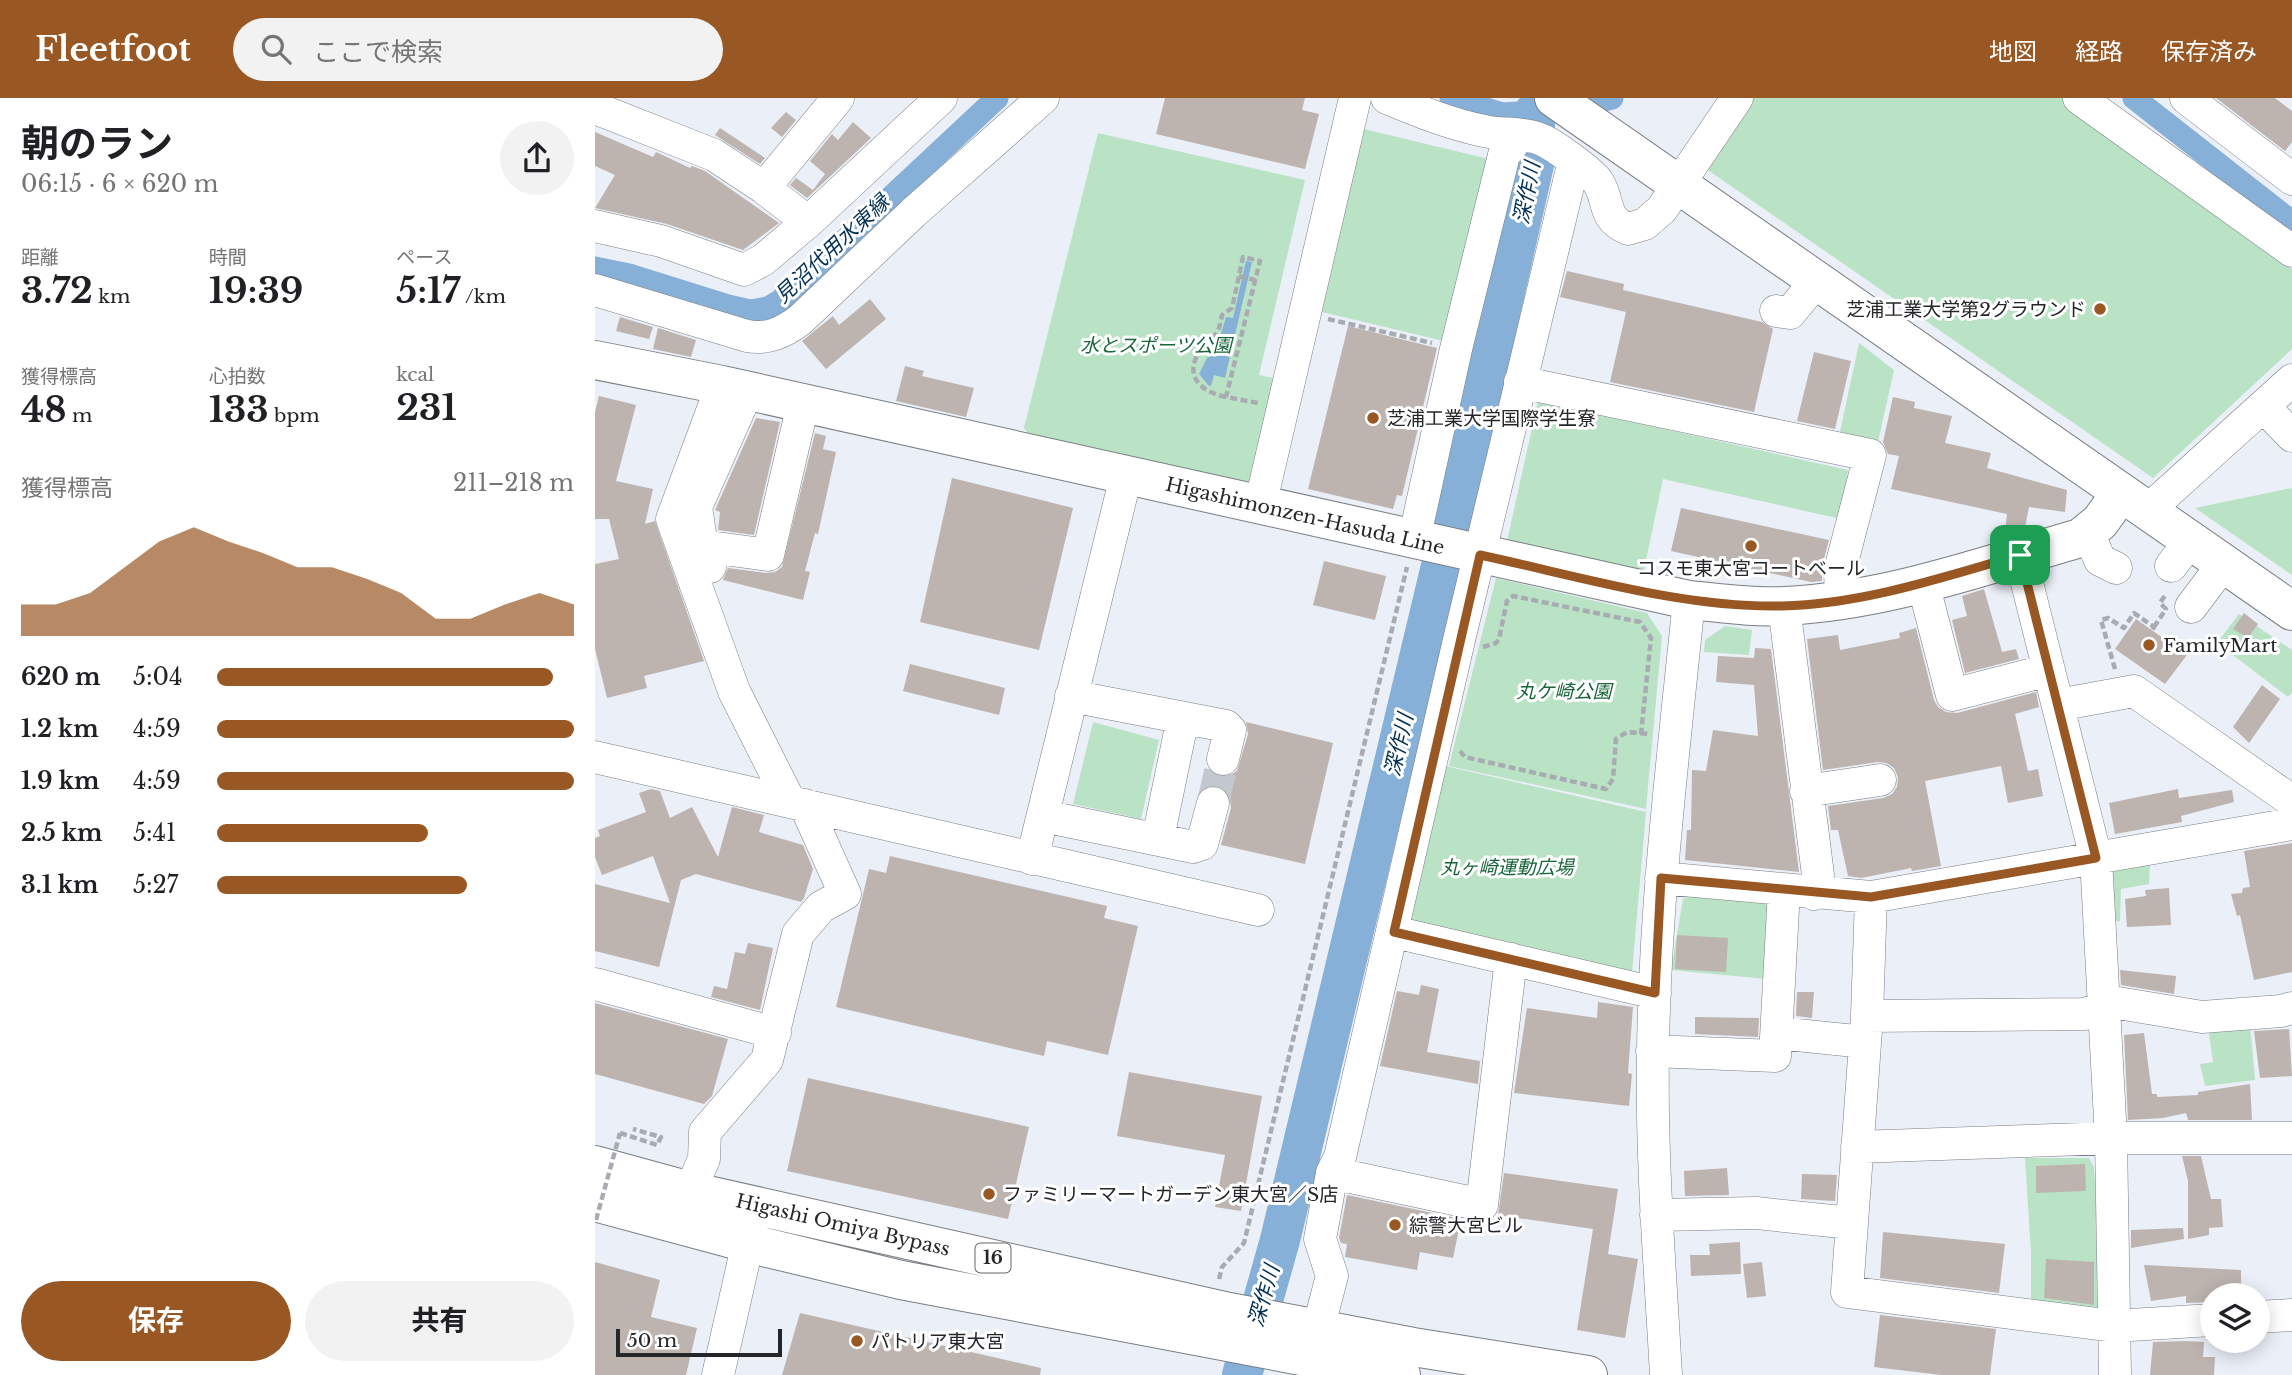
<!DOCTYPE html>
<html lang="ja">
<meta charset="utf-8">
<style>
body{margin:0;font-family:"Libre Baskerville","Noto Sans JP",serif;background:#f2f2f2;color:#202124;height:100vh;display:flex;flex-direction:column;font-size:26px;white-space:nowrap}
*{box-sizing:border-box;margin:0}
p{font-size:23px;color:#757577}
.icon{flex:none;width:38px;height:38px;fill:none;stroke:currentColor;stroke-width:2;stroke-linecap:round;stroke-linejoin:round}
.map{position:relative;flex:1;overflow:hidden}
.side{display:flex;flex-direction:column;background:#fff;width:595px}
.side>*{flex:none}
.tools{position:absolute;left:1605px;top:1185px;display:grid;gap:14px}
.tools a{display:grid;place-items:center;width:70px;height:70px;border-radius:50%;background:#fff;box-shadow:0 4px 18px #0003;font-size:35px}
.scale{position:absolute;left:21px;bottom:18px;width:166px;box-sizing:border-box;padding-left:7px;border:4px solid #242629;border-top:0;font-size:19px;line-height:24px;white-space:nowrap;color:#242629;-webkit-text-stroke:5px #fff;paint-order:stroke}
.pin{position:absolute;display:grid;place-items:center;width:60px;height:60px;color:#fff;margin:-30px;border-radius:14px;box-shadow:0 4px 10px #0006}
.round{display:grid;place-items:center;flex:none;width:74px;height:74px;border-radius:37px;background:#f2f2f2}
.head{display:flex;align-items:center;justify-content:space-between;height:119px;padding:0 21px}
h1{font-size:38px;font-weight:700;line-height:52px}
.stats{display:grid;grid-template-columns:repeat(3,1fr);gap:10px;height:119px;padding:7px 21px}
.stats div{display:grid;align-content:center}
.stats b{font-size:35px;font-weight:700}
.stats small{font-size:19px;font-weight:400}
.stats p{font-size:19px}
.chart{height:196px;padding:14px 21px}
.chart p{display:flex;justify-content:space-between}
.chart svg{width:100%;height:126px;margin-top:7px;fill:#995823;opacity:.7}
.button{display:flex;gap:14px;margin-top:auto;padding:14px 21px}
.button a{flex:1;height:80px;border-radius:42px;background:#995823;color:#fff;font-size:28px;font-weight:700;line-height:80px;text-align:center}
.button a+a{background:#f2f2f2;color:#202124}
ul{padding:0 21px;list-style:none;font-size:23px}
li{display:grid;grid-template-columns:112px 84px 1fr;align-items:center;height:52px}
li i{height:18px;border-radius:9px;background:#995823}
header{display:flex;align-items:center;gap:42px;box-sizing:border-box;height:98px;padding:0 35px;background:#995823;color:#fff}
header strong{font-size:33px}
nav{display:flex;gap:38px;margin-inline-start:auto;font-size:24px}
.search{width:490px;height:63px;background:#f2f2f2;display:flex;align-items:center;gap:18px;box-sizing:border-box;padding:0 24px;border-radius:38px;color:#757577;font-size:26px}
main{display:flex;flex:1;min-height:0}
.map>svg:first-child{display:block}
.green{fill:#bae3c6}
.water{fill:#86b0d7}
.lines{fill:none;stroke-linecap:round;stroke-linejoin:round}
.canal{stroke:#86b0d7;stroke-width:23}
.river{stroke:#86b0d7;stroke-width:40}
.building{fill:#bdb4b0}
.minor-tunnel{stroke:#c3c7ce;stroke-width:32;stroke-dasharray:32 16;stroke-linecap:butt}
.minor-casing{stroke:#797d84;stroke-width:33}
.major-casing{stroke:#797d84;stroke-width:40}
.highway-casing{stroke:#797d84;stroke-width:40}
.path{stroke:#a8acb2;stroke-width:4.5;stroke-dasharray:7 3.5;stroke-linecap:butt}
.minor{stroke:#fff;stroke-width:32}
.major{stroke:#fff;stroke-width:38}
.highway{stroke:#fff;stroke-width:38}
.path-bridge{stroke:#a8acb2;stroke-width:4.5;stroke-dasharray:7 3.5;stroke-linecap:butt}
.route-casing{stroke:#fff;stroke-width:14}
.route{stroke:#995823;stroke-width:9}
.poi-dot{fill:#995823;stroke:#fff;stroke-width:2.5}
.labels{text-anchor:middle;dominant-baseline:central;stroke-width:6;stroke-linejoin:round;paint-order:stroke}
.shield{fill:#fff;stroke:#666769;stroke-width:2}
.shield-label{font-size:18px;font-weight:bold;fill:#242629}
.poi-label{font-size:19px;fill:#242629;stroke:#fff;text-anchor:start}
.park-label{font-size:19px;font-style:italic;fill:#176539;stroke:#fff}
.street-label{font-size:19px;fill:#242629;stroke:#fff}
.water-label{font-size:21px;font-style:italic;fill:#003054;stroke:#fff}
</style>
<header>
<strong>Fleetfoot</strong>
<div class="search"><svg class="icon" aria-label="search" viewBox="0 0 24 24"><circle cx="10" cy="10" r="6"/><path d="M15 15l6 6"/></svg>ここで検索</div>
<nav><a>地図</a><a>経路</a><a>保存済み</a></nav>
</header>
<main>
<section class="side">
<div class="head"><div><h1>朝のラン</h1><p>06:15 · 6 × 620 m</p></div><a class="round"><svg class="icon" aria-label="share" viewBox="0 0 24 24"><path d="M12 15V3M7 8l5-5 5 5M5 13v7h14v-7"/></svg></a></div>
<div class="stats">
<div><p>距離</p><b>3.72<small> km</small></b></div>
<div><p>時間</p><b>19:39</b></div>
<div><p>ペース</p><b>5:17<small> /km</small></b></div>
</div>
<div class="stats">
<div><p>獲得標高</p><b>48<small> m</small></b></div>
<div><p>心拍数</p><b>133<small> bpm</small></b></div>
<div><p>kcal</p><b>231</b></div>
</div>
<div class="chart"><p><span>獲得標高</span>211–218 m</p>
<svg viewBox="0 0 160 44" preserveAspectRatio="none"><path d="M0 44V33L10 33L20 29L30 20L40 11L50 6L60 11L70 15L80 20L90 20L100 24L110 29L120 38L130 38L140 33L150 29L160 33V44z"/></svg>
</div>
<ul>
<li><b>620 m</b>5:04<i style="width:94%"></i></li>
<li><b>1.2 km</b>4:59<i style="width:100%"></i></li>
<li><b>1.9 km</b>4:59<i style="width:100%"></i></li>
<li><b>2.5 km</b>5:41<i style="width:59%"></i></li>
<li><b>3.1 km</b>5:27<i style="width:70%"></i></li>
</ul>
<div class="button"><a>保存</a><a>共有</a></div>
</section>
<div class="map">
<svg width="1697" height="1277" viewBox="0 0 1697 1277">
<rect width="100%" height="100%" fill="#ebeff7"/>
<path class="green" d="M1155,0H1471L1697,171V251L1558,380L1107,68Z
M769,31L898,62L857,245L727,214Z
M503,35L710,82L664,277L683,281L653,386L436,339L429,330Z
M1264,245L1299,272L1281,353L1243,343Z
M943,303L1253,372L1246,421L1068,381L1049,472L912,443Z
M1697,390V477L1600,410Z
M901,480L1052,515L1067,538L1051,711L854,668Z
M1644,516L1697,552V595L1693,599L1622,545Z
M1130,528L1157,532L1154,557L1109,554L1110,542Z
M498,624L564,642L546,721L478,706Z
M846,667L1051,714L1037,875L812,833Z
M1555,763L1554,786L1526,791L1525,823L1517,824L1513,776L1526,766Z
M1100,794L1172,803L1175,810L1172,881L1076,872L1088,801Z
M1655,926L1660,982L1610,988L1605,966L1618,964L1613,929Z
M1430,1060H1494L1499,1069L1508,1219L1436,1212V1155Z"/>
<path class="water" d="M651,163L657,164L630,280L619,277L616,288L613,287L604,276L614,256L627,244L625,239L631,219L638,220Z"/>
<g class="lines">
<path class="canal" d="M856,0L907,16L968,12L1017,0
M1539,0L1697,124
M0,170L34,177L133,208L155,213L173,210L185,203L402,0"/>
<path class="river" d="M647,1277L685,1142L878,334L940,62V13"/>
</g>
<path class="building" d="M570,0H710L707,12L724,16L710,71L561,36Z
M1621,0H1680L1697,13V44L1690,53Z
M191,14L201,22L187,39L176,30Z
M258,24L276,40L212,100L195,87L201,80L218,92L230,76L215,63L237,36L243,42Z
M125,30L170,60L165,66L120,37Z
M0,34L58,59L61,54L95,70L97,68L110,73L184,125L148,152L72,126L0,110L20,77L0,68Z
M972,173L1029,186L1028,192L1167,224L1178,231L1159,314L1015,284L1031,214L965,199Z
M275,201L291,221L231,271L207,243L238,218L244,227Z
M25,219L58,229L54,241L21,233Z
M753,228L842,250L807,398L802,397L798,411L713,391Z
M63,230L101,242L96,259L58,251Z
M1219,254L1256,263L1240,331L1202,323Z
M310,268L329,273L327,278L379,290L371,319L301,303Z
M4,298L41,307L21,383L58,391L50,426L60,423L109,563L49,578L52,590L12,600L0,551V466L24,461L14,421H0V314Z
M1298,299L1320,304L1319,310L1357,318L1350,345L1396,355L1392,370L1472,392L1470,414L1434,409L1429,434H1410L1412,416L1296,391L1304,358L1293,356L1288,344Z
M161,320L185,324L159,437L123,432L125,414L120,412Z
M220,335L231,338L228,351L241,354L223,436L220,435L210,473L215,474L208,502L128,482L133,470L171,475L180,474L187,469Z
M357,380L478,410L444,552L325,524Z
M1086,410L1234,442L1227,468V483L1216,484L1076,453Z
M729,463L791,478L780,522L718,507Z
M1389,491L1407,554L1421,551L1424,561L1370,575L1357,522L1372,518L1367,498Z
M1649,515L1663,526L1653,540L1638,531Z
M1541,521L1592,557L1570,586L1520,551Z
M1321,530L1339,602L1343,609L1351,614L1362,615L1441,594L1444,609L1420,616L1433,673L1443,671L1448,698L1413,705L1406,668L1330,683L1346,768L1317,773L1316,770L1266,780L1253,778L1243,732H1236L1233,708L1288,700L1297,696L1302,689L1303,679L1299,670L1291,665L1283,664L1228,672L1212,541L1243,537L1245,552L1305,540L1304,535Z
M1160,550L1176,551L1204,774L1090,762L1092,732H1096L1097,672L1111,673L1118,632L1163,638L1159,587L1121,584L1123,558L1159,560Z
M315,566L410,590L404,617L308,593Z
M1667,587L1685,601L1654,645L1638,629Z
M651,624L738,645L710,766L626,747L636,710L635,700L631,693L623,688L609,690L613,671L624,679L634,678L642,673L653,636Z
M56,691L65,693L75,720L97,709L123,759L137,709L169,717L164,734L208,747L218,771L209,800L206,804L101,776L86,782L64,869L0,853V786L75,805L58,758L7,777L0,759V740L5,738L3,732L51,714L44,695Z
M1583,691L1584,700L1637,692L1639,704L1586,718L1587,724L1520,736L1514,705Z
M1697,745V874L1659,882L1645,817L1642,818L1636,796L1647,795L1648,790L1655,789L1649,753Z
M295,758L512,808L509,820L543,828L513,957L452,943L449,958L241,909L274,771L291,775Z
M1574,790L1576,827L1532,829L1530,801L1551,798L1550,792Z
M1082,837L1133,840L1131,874L1080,871Z
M153,845L178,850L165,912L116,899L119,888L132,891L140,854L150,856Z
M1525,872L1581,878L1579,896L1526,887Z
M826,887L844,891L832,954L885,963L883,986L785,968L802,893L824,897Z
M1202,894H1219L1217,920L1201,918Z
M1003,904L1038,909L1033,975L1037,976L1034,1008L919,995L932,910L1002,920Z
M0,905L133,941L117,998L109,1006L0,976Z
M1100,919L1164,920L1163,939L1100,936Z
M1694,931L1697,978L1665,980L1659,933Z
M1549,935L1557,996H1562V999L1603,997V994L1655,986L1657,1022H1593L1591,1015L1568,1020L1533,1022L1529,937Z
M534,974L667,998L646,1113L620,1109L630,1057L522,1038Z
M213,980L434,1029L413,1121L192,1073Z
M1587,1058H1606L1616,1101H1626L1628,1129L1614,1130V1137L1593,1141V1083Z
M1490,1066L1491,1093L1441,1095V1068Z
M1132,1070L1134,1097L1090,1098L1089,1073Z
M909,1075L1023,1091L1013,1156L1043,1161L1030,1240L982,1232L998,1131L903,1117Z
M1207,1076L1242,1077L1240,1103L1206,1101Z
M752,1097L866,1121L858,1160L825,1154L822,1172L750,1159L752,1146L746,1145L744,1140Z
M1588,1130L1589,1141L1536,1150V1132Z
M1288,1134L1410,1146L1404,1195L1285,1180Z
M1145,1144L1146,1176L1096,1178L1095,1157H1115L1114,1146Z
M1451,1161L1499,1164V1207L1449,1200Z
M0,1164L65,1182L56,1219L102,1230L91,1277H0Z
M1167,1164L1171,1198L1152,1200L1148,1166Z
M1549,1167L1646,1172V1190L1641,1191V1197H1617V1204L1591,1205V1198L1556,1203Z
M205,1215L446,1270L445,1277H187Z
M1285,1217L1401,1231L1395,1277H1346L1279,1269Z
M1591,1243L1609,1244L1608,1259H1620L1619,1277H1555L1558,1244Z"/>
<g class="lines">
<path class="minor-tunnel" d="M618,705L628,661"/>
<defs>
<path id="minor" d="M792,0C823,13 855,26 889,33C906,37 931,34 947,42C959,47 996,74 1003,84C1016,105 1006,119 1033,131L1050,126L1067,111L1142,0
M1484,0L1697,153
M1591,0L1697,81
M0,10L119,57L169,90L213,124
M169,90L243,0
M0,128L66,143L149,172L168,162L213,124L346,0
M0,192L152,238C173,242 189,234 205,222L318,115L448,0
M1181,213L1195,215L1222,182
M925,284L1275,357L1245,472L1246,503
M127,287L77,421L139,593L195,704
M1669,309L1697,338
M665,408L760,0
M1552,413L1697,282
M1493,435L1505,462L1521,470
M819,442L861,251L909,57L924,38
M107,448L173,457L208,306
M1425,457L1501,760L1516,1040L1520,1277
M1576,468L1595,443
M115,469L107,448L101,409L152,294
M1328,485L1357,597L1454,572
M1189,508L1223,777L1219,796
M1596,509L1629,465
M476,598L631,628L635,632L628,661
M1463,607L1539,593L1697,703
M0,659L663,812
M1211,693L1285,682
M448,718L598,749L607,746L618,705
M563,740L588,620
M437,761L531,378
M1066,780L1276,799L1697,726
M1276,799L1272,918L1252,1194L1519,1228L1617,1222
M799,834L1060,895
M0,886L180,935
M1272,918L1490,916L1523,905L1607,919L1686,913L1697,910
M1182,935L1270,944
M1057,953L1180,958L1189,792
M1262,1049L1516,1040H1697
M737,1075L887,1107L916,861
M95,1093L109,1061L110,1034L172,962L203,836L226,809L250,796L210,707
M1061,1117L1161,1115L1256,1125
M1662,1219L1697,1217
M723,1231L737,1178L725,1141L737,1075L745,1059L864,542L979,63
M123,1277L158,1122
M1071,1277C1065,1169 1056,1061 1058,953C1060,802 1079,652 1094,502"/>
<path id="major" d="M959,0L1697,513
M0,262L127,287L1094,502C1126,505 1158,510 1190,508C1291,503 1388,468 1485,440L1505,424L1525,396"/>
<path id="highway" d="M0,1067L95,1093L634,1214L818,1249L993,1277
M0,1104L152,1145L306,1182L806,1277"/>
</defs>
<use href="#minor" class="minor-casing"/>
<use href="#major" class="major-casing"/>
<use href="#highway" class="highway-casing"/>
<path class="path" d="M644,178L660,182
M733,221L837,245
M584,240L604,254
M631,299C603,293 587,276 608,248C612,243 620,239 623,233C625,228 626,222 627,217L637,210L648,159L665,163L631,299L663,305
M1559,529L1571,511L1565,505L1571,496
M888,549L901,545L904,541L912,503L918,498L1045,524L1056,540L1046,636
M1520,571L1506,522L1513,520L1529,530L1539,515L1559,529L1557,532
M865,653L870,659L1011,691L1018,681L1021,641L1032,634L1055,636
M25,1035L62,1047L66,1039L38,1031
M624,1181L627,1169L649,1145L812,469"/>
<use href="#minor" class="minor"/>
<use href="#major" class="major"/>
<use href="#highway" class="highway"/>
<path class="path-bridge" d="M1,1122L25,1035"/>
</g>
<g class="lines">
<defs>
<path id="route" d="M885,457C983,478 1087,510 1187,508C1269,506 1348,479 1425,457L1501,760L1276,799L1066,780L1060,895L799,834Z"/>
</defs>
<use href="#route" class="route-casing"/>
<use href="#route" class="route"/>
</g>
<g class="poi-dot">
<circle cx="1505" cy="211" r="7"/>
<circle cx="778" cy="320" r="7"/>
<circle cx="1156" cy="448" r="7"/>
<circle cx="1554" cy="547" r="7"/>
<circle cx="394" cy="1096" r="7"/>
<circle cx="800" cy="1127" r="7"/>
<circle cx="262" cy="1243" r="7"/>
</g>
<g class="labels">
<rect class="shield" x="380.5" y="1145.5" width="35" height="29" rx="5"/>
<g class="shield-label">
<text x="398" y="1160">16</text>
</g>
<g class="poi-label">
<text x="1491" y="211" text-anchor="end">芝浦工業大学第2グラウンド</text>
<text x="792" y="320">芝浦工業大学国際学生寮</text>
<text x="1156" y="470" text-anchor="middle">コスモ東大宮コートベール</text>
<text x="1568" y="547">FamilyMart</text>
<text x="408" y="1096">ファミリーマートガーデン東大宮／S店</text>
<text x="814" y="1127">綜警大宮ビル</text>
<text x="276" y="1243">パトリア東大宮</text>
</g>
<g class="park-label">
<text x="561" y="247">水とスポーツ公園</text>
<text x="969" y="593">丸ケ崎公園</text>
<text x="912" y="769">丸ヶ崎運動広場</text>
</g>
<g class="street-label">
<text transform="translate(710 418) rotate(13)">Higashimonzen-Hasuda Line</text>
<text transform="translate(248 1127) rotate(13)">Higashi Omiya Bypass</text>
</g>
<g class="water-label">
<text transform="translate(932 95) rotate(-79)">深作川</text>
<text transform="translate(237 151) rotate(-43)">見沼代用水東縁</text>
<text transform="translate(804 647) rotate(-77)">深作川</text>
<text transform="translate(669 1198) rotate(-74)">深作川</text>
</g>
</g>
</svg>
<div class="tools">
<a><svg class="icon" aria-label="layers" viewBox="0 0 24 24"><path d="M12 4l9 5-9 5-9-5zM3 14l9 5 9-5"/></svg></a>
</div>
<div class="scale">50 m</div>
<div class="pin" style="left:1425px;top:457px;background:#1e9e55"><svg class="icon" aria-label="arrive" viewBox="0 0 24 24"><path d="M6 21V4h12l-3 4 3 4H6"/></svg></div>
</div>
</main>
